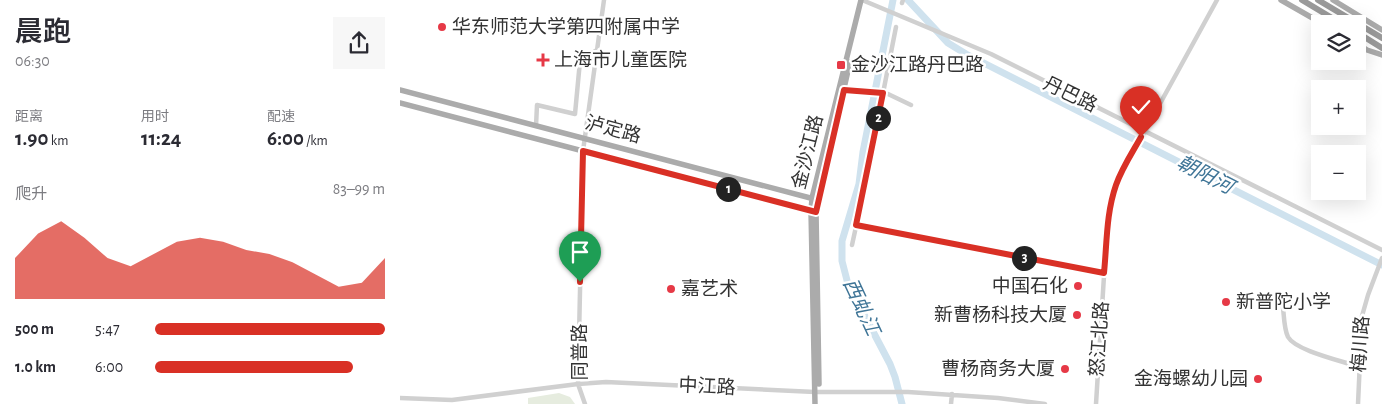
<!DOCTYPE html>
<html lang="zh">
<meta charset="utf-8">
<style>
body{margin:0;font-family:"Alegreya Sans","Noto Sans SC",sans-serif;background:#f7f7f7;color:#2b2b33;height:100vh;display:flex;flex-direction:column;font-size:19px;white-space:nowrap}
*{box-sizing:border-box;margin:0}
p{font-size:16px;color:#7c7c81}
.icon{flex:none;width:28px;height:28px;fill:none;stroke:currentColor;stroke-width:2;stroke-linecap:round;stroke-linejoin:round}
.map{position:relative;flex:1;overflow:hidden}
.sheet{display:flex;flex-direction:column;background:#fff;width:400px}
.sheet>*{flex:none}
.fabs{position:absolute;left:911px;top:15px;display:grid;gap:10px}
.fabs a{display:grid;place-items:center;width:55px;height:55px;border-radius:0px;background:#fff;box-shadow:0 5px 20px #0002;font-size:25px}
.pin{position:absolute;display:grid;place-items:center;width:42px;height:42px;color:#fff;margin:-51px -21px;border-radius:50% 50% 50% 0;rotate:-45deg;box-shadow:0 0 5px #0007}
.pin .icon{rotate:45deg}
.km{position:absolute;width:25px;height:25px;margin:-12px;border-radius:50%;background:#222;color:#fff;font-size:14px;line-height:25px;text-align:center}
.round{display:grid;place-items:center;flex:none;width:52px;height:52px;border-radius:0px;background:#f7f7f7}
.overview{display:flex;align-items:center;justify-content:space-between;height:85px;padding:0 15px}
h1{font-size:28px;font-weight:600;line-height:38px}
.metrics{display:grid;grid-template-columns:repeat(3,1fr);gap:8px;height:85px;padding:5px 15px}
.metrics div{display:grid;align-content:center}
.metrics b{font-size:21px;font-weight:600}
.metrics small{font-size:14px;font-weight:400}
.metrics p{font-size:14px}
.chart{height:140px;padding:10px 15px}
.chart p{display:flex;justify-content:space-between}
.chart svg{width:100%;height:90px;margin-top:5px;fill:#d93025;opacity:.7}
ul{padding:0 15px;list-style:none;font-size:16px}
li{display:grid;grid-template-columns:80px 60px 1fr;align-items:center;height:38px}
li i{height:12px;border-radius:6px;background:#d93025}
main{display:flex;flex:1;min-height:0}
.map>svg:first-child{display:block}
.green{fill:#e6ecdf}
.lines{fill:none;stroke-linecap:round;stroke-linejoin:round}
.river{stroke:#cfe2ee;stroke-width:7}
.minor{stroke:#d0d0d0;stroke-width:4.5}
.major{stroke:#ababab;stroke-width:5.5}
.highway{stroke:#9a9a9a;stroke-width:6}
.route-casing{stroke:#fff;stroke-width:10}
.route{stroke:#d93025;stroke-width:6}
.poi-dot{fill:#e63946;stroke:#fff;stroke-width:2}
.labels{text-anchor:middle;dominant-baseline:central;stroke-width:5;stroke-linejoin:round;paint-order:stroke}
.poi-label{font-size:19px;fill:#333;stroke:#fff;text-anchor:start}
.street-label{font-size:19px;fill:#333;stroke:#fff}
.water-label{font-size:20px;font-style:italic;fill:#3f7597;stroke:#fff}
</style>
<main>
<section class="sheet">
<div class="overview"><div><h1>晨跑</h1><p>06:30</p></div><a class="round"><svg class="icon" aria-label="share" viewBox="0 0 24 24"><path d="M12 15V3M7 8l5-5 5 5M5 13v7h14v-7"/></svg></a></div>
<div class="metrics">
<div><p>距离</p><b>1.90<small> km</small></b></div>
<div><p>用时</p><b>11:24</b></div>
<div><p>配速</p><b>6:00<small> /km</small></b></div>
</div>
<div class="chart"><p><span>爬升</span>83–99 m</p>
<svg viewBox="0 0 160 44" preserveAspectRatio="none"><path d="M0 44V24L10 12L20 6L30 14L40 24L50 28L60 22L70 16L80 14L90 16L100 20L110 22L120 26L130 32L140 38L150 36L160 24V44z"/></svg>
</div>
<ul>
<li><b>500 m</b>5:47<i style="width:100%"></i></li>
<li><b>1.0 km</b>6:00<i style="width:86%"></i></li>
</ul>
</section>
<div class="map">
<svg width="982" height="404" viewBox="0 0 982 404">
<rect width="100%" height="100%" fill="#fff"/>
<path class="green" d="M159,393L170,397L175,404H128V398Z"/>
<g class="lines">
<path class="river" d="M493,0L463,152L459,184L442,241V261L450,292L458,303L490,364L495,377L502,404
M508,0L548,43L566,54L982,265"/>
<path class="minor" d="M462,0L591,54L982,250
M502,3L503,0
M444,90L488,94L511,105
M136,126L137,105L175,114L180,61L197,50
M456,225L704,273
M452,245L464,190L496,27
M883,307C884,316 884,329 888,337C896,351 943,361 959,367
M0,398L52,400L178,384L206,382L415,392H508L598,398L645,404
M185,404L178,384L183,151L204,0
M551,404L552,394
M696,404L707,228L712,198L723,171L817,0
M958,404L962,316L968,295L982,258"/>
<path class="major" d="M881,0L923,24
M933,0L982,30
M958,44L967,50L982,55
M0,90L418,200
M0,103L416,212
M419,384L416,212L450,62
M415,404L411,211L412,198L461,0"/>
<path class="highway" d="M902,0L942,24
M918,0L982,38
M958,33L982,48"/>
</g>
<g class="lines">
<defs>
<path id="route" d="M180,282L183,151L416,212L444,90L483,93L456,225L704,273C707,243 706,214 716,185C722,168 732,153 741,137"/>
</defs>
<use href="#route" class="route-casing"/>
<use href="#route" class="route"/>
</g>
<g class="poi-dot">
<circle cx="42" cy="27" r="5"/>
<path d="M140.5 52.5h5v5h5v5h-5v5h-5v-5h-5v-5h5z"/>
<rect x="436" y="60" width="10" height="10" rx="2.5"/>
<circle cx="678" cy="286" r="5"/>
<circle cx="271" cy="289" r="5"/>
<circle cx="826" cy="302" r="5"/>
<circle cx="677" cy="315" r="5"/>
<circle cx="665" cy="369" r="5"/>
<circle cx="858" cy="379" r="5"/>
</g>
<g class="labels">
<g class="poi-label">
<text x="52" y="27">华东师范大学第四附属中学</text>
<text x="154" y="60">上海市儿童医院</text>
<text x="451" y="65">金沙江路丹巴路</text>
<text x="668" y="286" text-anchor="end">中国石化</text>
<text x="281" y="289">嘉艺术</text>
<text x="836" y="302">新普陀小学</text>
<text x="667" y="315" text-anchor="end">新曹杨科技大厦</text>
<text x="655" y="369" text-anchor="end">曹杨商务大厦</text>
<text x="848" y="379" text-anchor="end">金海螺幼儿园</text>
</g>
<g class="street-label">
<text transform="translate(670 95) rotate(26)">丹巴路</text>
<text transform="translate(213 130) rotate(15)">泸定路</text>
<text transform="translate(408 152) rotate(-76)">金沙江路</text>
<text transform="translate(700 339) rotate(-86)">怒江北路</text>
<text transform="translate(961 344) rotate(-86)">梅川路</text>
<text transform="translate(180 352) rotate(-90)">同普路</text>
<text transform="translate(307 387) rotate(3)">中江路</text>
</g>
<g class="water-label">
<text transform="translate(805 175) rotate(27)">朝阳河</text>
<text transform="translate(461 307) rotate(65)">西虬江</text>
</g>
</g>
</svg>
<div class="fabs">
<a><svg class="icon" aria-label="layers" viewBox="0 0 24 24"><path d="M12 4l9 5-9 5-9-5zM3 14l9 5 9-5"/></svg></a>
<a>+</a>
<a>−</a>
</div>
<div class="pin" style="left:180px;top:282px;background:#1e9e55"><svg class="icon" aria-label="arrive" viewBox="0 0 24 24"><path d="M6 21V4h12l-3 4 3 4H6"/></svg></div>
<div class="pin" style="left:741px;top:137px;background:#d93025"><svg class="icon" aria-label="check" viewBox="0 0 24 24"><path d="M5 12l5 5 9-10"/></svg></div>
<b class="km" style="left:328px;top:189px">1</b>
<b class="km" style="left:478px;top:118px">2</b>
<b class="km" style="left:624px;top:258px">3</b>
</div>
</main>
